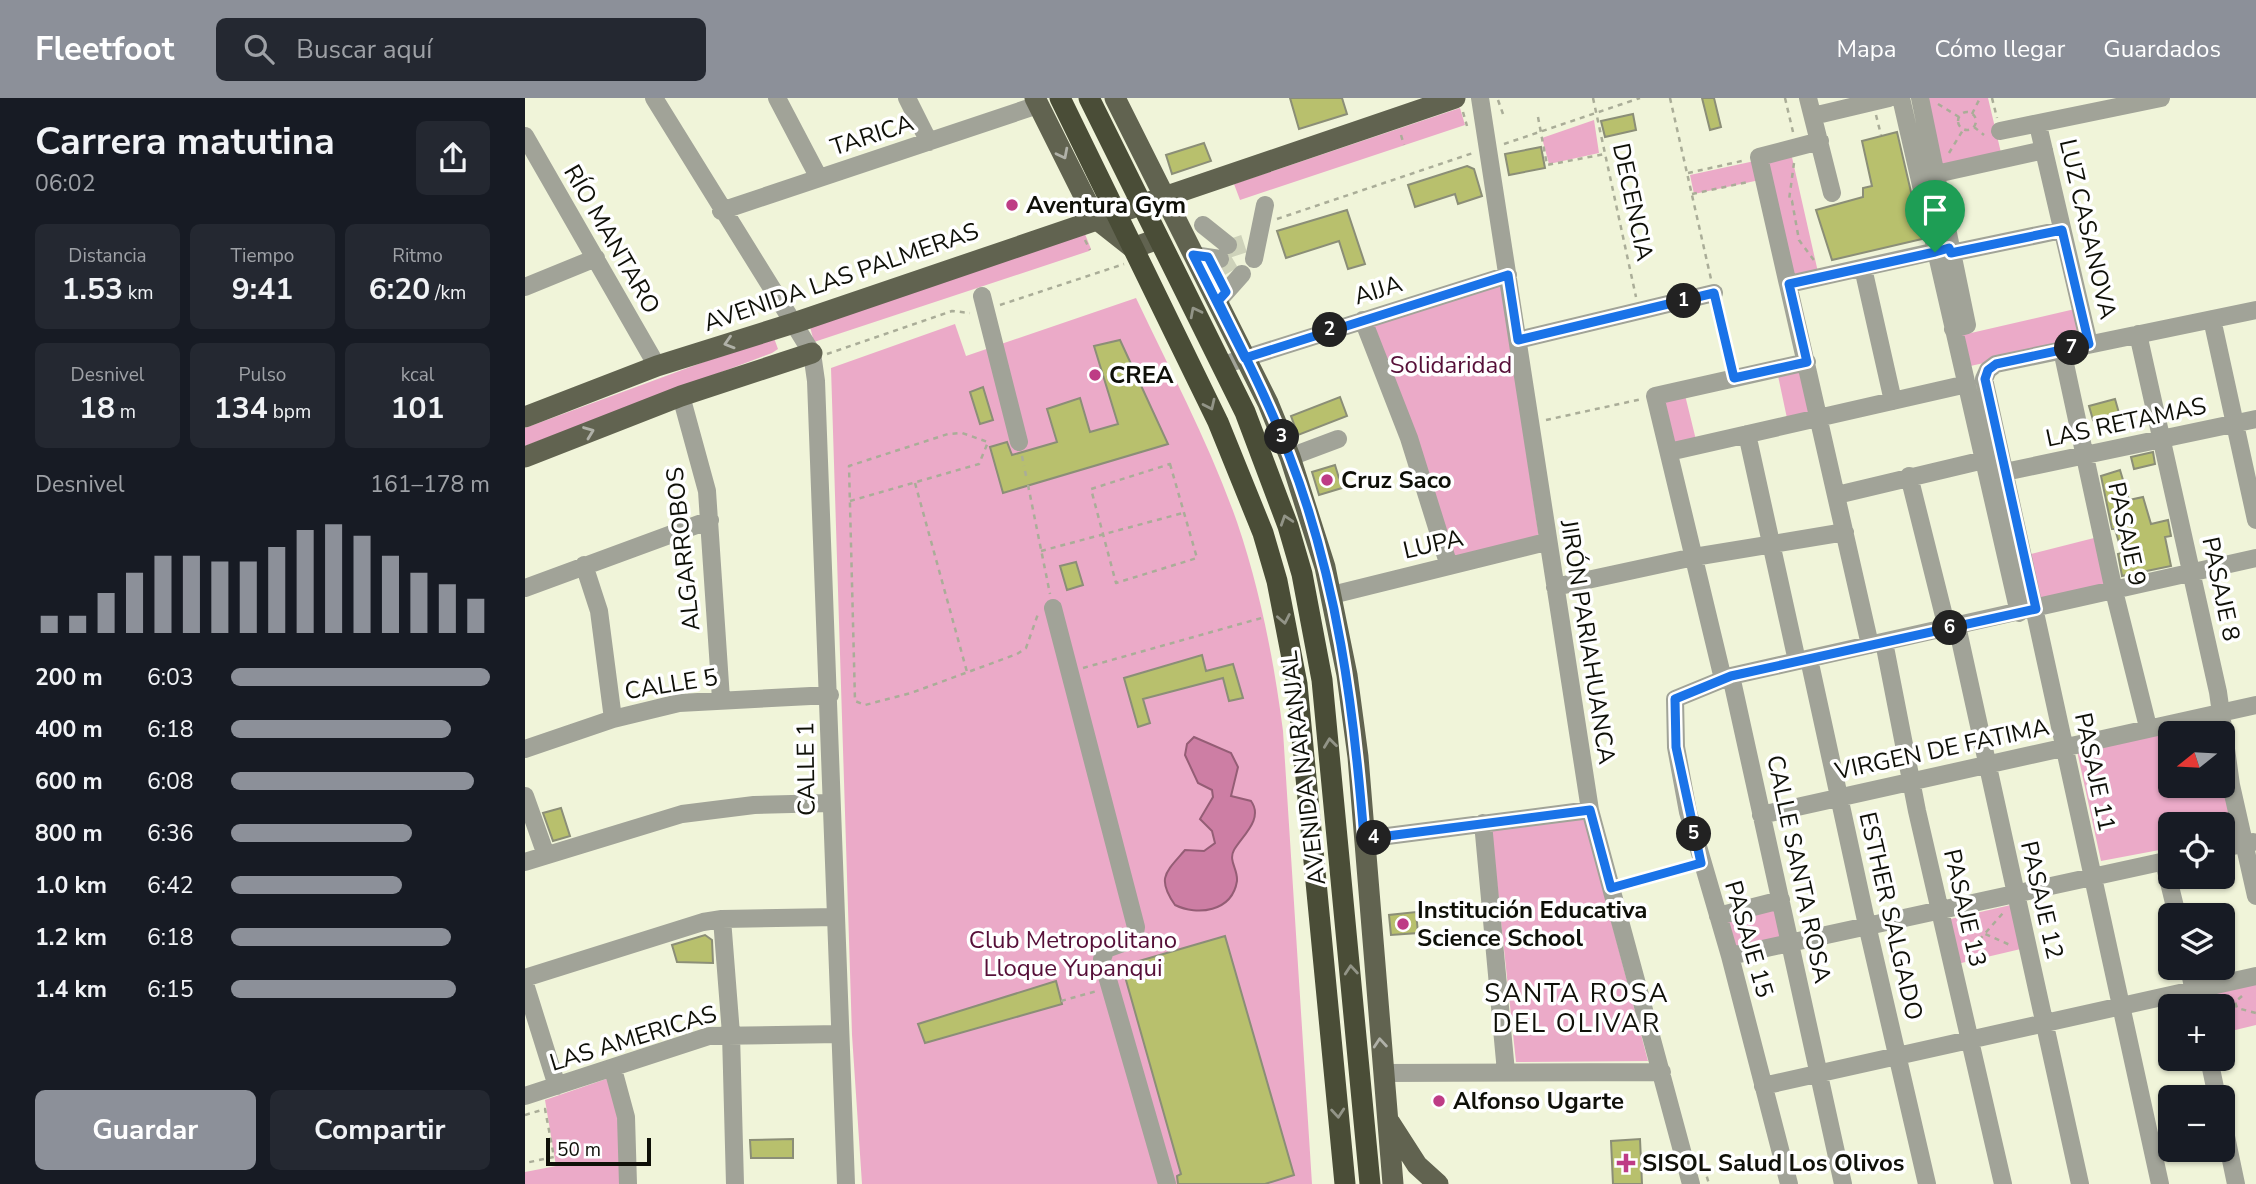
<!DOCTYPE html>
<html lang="es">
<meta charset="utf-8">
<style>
body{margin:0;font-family:"Nunito Sans",sans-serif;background:#242831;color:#f1f3f6;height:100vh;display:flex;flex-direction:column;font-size:26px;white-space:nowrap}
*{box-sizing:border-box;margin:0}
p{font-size:23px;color:#9ea1a6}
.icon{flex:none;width:38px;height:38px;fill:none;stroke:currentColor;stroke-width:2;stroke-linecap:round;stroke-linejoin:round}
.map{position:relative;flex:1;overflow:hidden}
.panel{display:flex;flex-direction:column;background:#171b24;width:525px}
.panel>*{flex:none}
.needle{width:46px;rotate:252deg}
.buttons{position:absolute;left:1633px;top:623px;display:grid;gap:14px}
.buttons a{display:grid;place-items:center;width:77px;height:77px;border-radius:10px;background:#171b24;box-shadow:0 2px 5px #0004;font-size:35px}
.scale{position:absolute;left:21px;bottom:18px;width:105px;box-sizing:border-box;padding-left:7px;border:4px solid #0f1008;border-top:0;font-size:19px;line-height:24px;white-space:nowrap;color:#0f1008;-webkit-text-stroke:5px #fff;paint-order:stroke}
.pin{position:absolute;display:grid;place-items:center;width:60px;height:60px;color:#fff;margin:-72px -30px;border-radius:50% 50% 50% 0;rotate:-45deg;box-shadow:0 0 7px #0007}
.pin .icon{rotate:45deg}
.km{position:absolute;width:35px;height:35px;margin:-18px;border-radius:50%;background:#222;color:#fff;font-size:19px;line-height:35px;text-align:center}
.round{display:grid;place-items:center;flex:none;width:74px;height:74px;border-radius:10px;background:#242831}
.head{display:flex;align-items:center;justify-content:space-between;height:119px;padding:0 35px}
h1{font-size:38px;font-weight:700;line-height:52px}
.figures{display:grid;grid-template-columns:repeat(3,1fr);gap:10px;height:119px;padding:7px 35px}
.figures div{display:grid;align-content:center;border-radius:10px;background:#242831;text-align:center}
.figures b{font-size:30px;font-weight:700}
.figures small{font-size:19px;font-weight:400}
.figures p{font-size:19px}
.chart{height:196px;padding:14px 35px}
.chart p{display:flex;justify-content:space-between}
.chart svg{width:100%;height:126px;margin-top:7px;stroke:#8c9099;stroke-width:6}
.action{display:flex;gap:14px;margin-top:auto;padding:14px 35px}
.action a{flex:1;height:80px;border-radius:10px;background:#8c9099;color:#fff;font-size:28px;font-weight:700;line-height:80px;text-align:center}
.action a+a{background:#242831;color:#f1f3f6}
ul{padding:0 35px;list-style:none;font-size:23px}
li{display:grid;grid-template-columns:112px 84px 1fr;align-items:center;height:52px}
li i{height:18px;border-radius:9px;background:#8c9099}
header{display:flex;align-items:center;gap:42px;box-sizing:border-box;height:98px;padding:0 35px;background:#8c9099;color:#fff}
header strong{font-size:33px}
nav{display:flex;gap:38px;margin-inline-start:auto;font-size:24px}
.search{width:490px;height:63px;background:#242831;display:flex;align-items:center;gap:18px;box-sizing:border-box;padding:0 24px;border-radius:10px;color:#9ea1a6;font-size:26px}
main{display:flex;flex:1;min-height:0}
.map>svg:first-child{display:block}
.green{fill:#ebaac8}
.water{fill:#cd7ea4;stroke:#945d75;stroke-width:2}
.building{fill:#b8c06d;stroke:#8b8e77;stroke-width:2}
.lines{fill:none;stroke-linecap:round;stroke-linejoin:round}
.minor-tunnel{stroke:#ced2ba;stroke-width:18;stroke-dasharray:18 9;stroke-linecap:butt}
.path{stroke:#aaad98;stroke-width:2.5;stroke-dasharray:5 5;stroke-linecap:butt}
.minor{stroke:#a1a398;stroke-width:18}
.major{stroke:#616350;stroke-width:21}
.highway{stroke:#4a4d37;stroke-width:21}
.oneway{stroke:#b0b1a8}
.oneway2{stroke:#929487}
.route-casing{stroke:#fff;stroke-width:14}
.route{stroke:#1a73e8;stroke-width:9}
.poi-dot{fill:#be3c85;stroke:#fff;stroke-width:2.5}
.labels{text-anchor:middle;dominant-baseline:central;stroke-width:7;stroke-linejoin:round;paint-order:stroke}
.street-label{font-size:24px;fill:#0f1008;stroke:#fff}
.poi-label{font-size:24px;font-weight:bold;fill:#0f1008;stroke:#fff;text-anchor:start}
.park-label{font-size:24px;fill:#560f38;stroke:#fff}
.neighbourhood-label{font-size:26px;letter-spacing:2px;fill:#0f1008;stroke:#fff}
</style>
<header>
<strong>Fleetfoot</strong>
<div class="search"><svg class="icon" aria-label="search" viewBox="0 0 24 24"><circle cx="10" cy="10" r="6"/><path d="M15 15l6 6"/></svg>Buscar aquí</div>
<nav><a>Mapa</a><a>Cómo llegar</a><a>Guardados</a></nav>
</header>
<main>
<section class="panel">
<div class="head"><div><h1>Carrera matutina</h1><p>06:02</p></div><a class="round"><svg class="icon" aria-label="share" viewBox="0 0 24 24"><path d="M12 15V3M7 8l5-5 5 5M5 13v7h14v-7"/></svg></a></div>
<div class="figures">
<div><p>Distancia</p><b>1.53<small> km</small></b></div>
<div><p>Tiempo</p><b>9:41</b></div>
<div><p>Ritmo</p><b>6:20<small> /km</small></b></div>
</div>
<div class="figures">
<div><p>Desnivel</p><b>18<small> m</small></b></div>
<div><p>Pulso</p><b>134<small> bpm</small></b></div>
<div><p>kcal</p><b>101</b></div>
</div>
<div class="chart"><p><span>Desnivel</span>161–178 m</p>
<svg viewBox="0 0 160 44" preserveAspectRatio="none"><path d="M5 44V38M15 44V38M25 44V30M35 44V23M45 44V17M55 44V17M65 44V19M75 44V19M85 44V14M95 44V8M105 44V6M115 44V10M125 44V17M135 44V23M145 44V27M155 44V32"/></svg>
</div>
<ul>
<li><b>200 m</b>6:03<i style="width:100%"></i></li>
<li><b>400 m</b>6:18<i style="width:85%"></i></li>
<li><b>600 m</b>6:08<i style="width:94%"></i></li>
<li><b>800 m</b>6:36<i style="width:70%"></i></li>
<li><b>1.0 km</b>6:42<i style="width:66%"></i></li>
<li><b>1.2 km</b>6:18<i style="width:85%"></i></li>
<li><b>1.4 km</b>6:15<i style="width:87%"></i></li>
</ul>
<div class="action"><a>Guardar</a><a>Compartir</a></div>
</section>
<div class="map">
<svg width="1731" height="1086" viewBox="0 0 1731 1086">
<rect width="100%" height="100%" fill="#f0f4d9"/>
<path class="green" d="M1399,0H1463L1477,59L1414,71Z
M935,10L940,27L715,102L709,86Z
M1069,22L1074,55L1024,66L1017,40Z
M1266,55L1295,183L1268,189L1244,80L1169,96L1165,77Z
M560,136L566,151L564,153L289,244L284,225Z
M976,185L1014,439L927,460L847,227Z
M611,200C646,274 685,347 712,424C735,491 749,563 758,633L787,1086H337L327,937L306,270L430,226L441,258Z
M1550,211L1557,243L1441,269L1433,238Z
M244,240H249L253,251L247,255L0,348V330Z
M1278,268L1289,319L1263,325L1252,273Z
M1160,297L1171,342L1147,348L1137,302Z
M1573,439L1585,486L1514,503L1502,457Z
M1684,621L1687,635H1645V688H1698L1709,737L1698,739V726H1645V750L1576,763L1552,653Z
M1059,719L1123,963L991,964L966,729Z
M1250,798L1259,841L1206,854L1194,813Z
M1490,806L1500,850L1432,866L1421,822Z
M1731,878V927L1698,935V908H1672L1669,892Z
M84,980L95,1019L96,1086H0V1074L31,1068L20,1002Z"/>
<path class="water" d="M669,639L706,655L713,669L706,698L726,703C739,721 717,738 709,752C703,763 713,771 712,783C707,814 672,818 650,807C631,780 641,774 660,752L679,753L690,745L687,733L675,721L688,699L687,692L673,685L660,657L662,646Z"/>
<path class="building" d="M765,0H817L822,16L774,31Z
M1177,0H1189L1196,29L1185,32Z
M1108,16L1111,32L1080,39L1076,23Z
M1372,34L1397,141L1307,162L1291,112L1338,99V90L1347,88L1337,43Z
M679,45L686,63L647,76L641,57Z
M1016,49L1020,70L984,77L980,56Z
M942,68L949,71L957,98L933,106L930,96L890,109L883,87Z
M822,112L840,166L823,171L814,143L761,160L752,133Z
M595,242L643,346L478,395L465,349L482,344L487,357L532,344L522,311L555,300L565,334L593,326L569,248Z
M458,289L468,322L455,326L445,294Z
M815,299L822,318L773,337L766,318Z
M1590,301L1594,315L1568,322L1564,308Z
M1628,354L1630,366L1609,371L1606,359Z
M810,367L817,390L794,397L787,374Z
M1595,372L1604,402L1618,399L1626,426L1643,422L1646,438L1640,439L1646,468L1597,478L1593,456L1597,455L1590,431H1587L1576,378Z
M551,464L558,487L542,492L535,468Z
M677,557L681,573L708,566L718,600L704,603L698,580L618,601L625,625L613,629L599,580Z
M36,710L45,738L28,743L18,715Z
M891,814L893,835L866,837L864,817Z
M180,837L187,842L188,865L152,864L147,847Z
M700,838L769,1077L740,1086H653L652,1078L656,1076L597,868Z
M531,883L537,906L400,945L393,926Z
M268,1041V1060H226L225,1042Z
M1115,1041L1117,1086H1088L1086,1043Z"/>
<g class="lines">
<path class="minor-tunnel" d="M703,147L706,150L721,145
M698,162L705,174"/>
<path class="path" d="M1068,0L1111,199
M1145,0L1186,181
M1260,0L1268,34
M1467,0L1472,20
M973,2L978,16
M1413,6L1434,19
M938,14L942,28
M1433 23a9 9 0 1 1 18 0a9 9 0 1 1-18 0Z
M1447,16L1455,0
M1351,17L1356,37
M1013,19L1022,67L1080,56
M1449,29L1459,37
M876,37L879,47
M979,46L1115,0
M1424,55L1438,32
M1269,65L1264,102L1267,103L1274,142L1291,165
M1163,75L1217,63
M1167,96L1223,84
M752,121L948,55
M560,142L565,152
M475,207L599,166
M1192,208L1206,266
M302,256L427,213L445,215
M1021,322L1117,301
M497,358L499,368
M645,366L672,460L591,485L566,391Z
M500,373L502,382
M390,385L442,574
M503,387L525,496
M325,403L454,366L463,344L437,335L423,336L324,368L330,603L340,607L386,595L492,556L501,550L513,516
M516,453L658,415
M558,570L740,519
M1102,785L1163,769
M1433,824L1485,847
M1441,857L1478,815
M1717,898L1710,904L1712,910L1731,915
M536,903L572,893
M0,1017L20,1011L29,1059L0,1065
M1179,1069L1184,1086"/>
<path class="minor" d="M129,0L287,255L291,283C303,550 311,818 321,1086
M252,0L294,80
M382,0L404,44
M955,0L1065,712L1166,1086
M1283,0L1307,95
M1376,0L1494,515
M1395,0L1442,227L1428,231
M1288,18L1364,0
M1513,27L1564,246
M1475,33L1636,0
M0,38L132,268
M1295,43L1234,59L1345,547
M1411,76L1519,52
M196,113L513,7
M678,127L703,147
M1426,155L1537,132
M668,157L695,161
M729,161L740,107
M1338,170L1368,303
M1264,186L1421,151
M0,189L71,160
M457,198L494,344
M693,203L717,176
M1687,221L1731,422
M838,222L884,340L924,468
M1613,236L1693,594L1706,687L1731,798
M993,242L1189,195
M1537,252L1589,493L1623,629
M698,267L983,177
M156,298L182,393L196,601
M1222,336L1272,563
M1144,354L1442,286
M765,359L813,341
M1480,374L1731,321
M1384,378L1422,530
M1312,397L1459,362
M59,467L74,513L88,621
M1030,489L1169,459L1320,434
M0,490L185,422
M807,497L1021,444
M528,510L611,829L609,841L581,851L577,861L642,1086
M1432,528L1555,1086
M1359,544L1392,713L1478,1086
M1284,561L1342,827L1402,1086
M1206,578L1318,1086
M1198,581L1130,298L1282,264
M0,651L88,621L154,605L305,597
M0,698L21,757
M1236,717L1731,607
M958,725L981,974
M839,741L1065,712
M1698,750L1728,744
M0,764L157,716L229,707L306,705
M1639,764L1652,817
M1193,818L1256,802
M197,821L206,936L210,1086
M1205,858L1645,762
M1664,870L1672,908
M0,880L178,824L197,821L311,819
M0,886L32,988
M1684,961L1692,999
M88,971L101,1019L103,1086
M858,975L1137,974
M1238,988L1731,878
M0,998L184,938L315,936
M1698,1024L1711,1086
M1264,1086L1205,858L1163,714L1151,649L1150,601L1206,578L1731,460
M1635,1086L1459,281L1463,272L1471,266L1731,212"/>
<path class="major" d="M510,0L570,120L608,150L633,141
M590,0L743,305L765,359L800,469L822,577L833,659L868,1086
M0,319L132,268L269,225L930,0
M0,359L156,298L287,255
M865,1025L892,1067L913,1086"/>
<path class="highway" d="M535,0L693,324L738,435L752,483L772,586L820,1086
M564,0L720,314L763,428L777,476L797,582L845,1086"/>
</g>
<defs><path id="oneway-chevron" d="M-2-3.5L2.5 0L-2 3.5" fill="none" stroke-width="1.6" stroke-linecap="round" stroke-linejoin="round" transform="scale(1.75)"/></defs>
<g class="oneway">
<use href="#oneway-chevron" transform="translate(538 56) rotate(63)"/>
<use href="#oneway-chevron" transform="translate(204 245) rotate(163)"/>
<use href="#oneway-chevron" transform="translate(64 334) rotate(-21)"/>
<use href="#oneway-chevron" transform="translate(855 945) rotate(-95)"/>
</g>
<g class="oneway2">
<use href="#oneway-chevron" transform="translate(670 214) rotate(-117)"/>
<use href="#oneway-chevron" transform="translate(685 307) rotate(65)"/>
<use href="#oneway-chevron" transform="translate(761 422) rotate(-108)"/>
<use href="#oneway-chevron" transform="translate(759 521) rotate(79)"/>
<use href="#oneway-chevron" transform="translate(805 645) rotate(-97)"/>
<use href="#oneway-chevron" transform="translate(826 872) rotate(-95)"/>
<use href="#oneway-chevron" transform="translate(813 1015) rotate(85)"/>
</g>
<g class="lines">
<defs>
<path id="route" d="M1410,154L1264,186L1282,264L1209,280L1189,195L993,242L983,177L720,260L668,157L683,159L701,194L693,203C718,254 744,304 764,357C812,480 829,610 839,741L1065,712L1086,790L1176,765L1151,649L1150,601L1206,578L1511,511L1460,281L1463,272L1471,266L1564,246L1537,132L1426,155L1424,150L1410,154"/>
</defs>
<use href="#route" class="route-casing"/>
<use href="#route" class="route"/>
</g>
<g class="poi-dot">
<circle cx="487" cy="107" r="7"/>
<circle cx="570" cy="277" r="7"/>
<circle cx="802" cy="382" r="7"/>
<circle cx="878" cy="826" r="7"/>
<circle cx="914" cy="1003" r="7"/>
<path d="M1097.5 1054.5h7v7h7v7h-7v7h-7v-7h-7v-7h7z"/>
</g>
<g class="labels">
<g class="street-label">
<text transform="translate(347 37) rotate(-18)">TARICA</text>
<text transform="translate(1108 104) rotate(78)">DECENCIA</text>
<text transform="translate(1563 131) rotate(77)">LUZ CASANOVA</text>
<text transform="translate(87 141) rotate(60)">RÍO MANTARO</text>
<text transform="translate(316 179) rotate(-19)">AVENIDA LAS PALMERAS</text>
<text transform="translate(853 192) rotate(-17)">AIJA</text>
<text transform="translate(1601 324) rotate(-12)">LAS RETAMAS</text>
<text transform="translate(1602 436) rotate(78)">PASAJE 9</text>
<text transform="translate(908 446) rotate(-13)">LUPA</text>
<text transform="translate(158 451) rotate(-96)">ALGARROBOS</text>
<text transform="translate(1696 491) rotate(78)">PASAJE 8</text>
<text transform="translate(1063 544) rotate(81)">JIRÓN PARIAHUANCA</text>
<text transform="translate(146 586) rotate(-9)">CALLE 5</text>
<text transform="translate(1417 651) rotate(-12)">VIRGEN DE FATIMA</text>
<text transform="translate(778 670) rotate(-97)">AVENIDA NARANJAL</text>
<text transform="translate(281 671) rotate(-91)">CALLE 1</text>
<text transform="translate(1570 674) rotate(78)">PASAJE 11</text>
<text transform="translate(1274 771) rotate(78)">CALLE SANTA ROSA</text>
<text transform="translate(1517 802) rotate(77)">PASAJE 12</text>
<text transform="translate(1440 810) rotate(77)">PASAJE 13</text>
<text transform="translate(1366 818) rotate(77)">ESTHER SALGADO</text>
<text transform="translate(1224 841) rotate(74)">PASAJE 15</text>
<text transform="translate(108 940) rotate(-17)">LAS AMERICAS</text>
</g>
<g class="poi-label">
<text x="501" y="107">Aventura Gym</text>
<text x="584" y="277">CREA</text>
<text x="816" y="382">Cruz Saco</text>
<text x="892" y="812">Institución Educativa<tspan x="892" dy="28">Science School</tspan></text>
<text x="928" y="1003">Alfonso Ugarte</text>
<text x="1117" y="1065">SISOL Salud Los Olivos</text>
</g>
<g class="park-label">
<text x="926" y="267">Solidaridad</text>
<text x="548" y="842">Club Metropolitano<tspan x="548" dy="28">Lloque Yupanqui</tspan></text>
</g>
<g class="neighbourhood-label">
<text x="1052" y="895">SANTA ROSA<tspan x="1052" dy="30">DEL OLIVAR</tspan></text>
</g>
</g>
</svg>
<div class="buttons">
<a><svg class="needle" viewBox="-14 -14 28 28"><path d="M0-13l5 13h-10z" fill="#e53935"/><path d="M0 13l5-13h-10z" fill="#9ea1a6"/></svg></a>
<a><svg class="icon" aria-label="locate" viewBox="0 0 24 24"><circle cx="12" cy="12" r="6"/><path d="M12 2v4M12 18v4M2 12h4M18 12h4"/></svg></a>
<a><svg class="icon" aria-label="layers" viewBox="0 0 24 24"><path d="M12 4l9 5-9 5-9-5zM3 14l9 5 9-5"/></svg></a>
<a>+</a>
<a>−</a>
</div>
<div class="scale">50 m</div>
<div class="pin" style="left:1410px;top:154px;background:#1e9e55"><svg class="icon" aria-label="arrive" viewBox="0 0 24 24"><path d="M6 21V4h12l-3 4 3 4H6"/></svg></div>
<b class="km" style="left:1159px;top:203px">1</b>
<b class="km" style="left:805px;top:232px">2</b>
<b class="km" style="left:757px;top:339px">3</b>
<b class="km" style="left:849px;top:740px">4</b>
<b class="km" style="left:1169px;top:736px">5</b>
<b class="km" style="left:1425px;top:530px">6</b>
<b class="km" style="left:1547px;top:250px">7</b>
</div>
</main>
